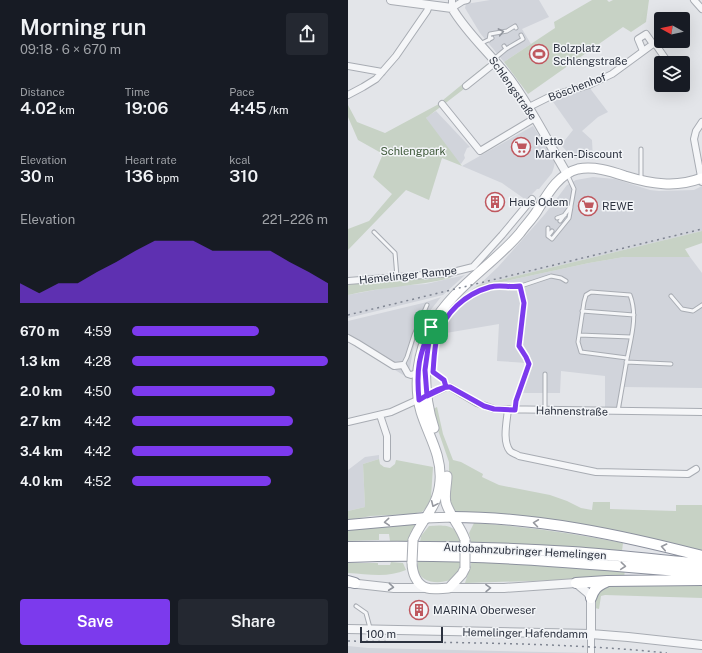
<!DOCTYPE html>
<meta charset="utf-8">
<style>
body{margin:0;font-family:"Public Sans",sans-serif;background:#242831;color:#f1f3f6;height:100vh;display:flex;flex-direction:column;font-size:15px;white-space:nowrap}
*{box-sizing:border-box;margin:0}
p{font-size:13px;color:#9ea1a6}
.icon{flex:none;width:22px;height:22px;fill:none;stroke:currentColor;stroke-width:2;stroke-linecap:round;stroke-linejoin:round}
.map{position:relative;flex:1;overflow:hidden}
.sheet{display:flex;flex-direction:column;background:#171b24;width:348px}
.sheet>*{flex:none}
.needle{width:26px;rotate:278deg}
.fabs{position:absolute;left:306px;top:12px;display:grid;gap:8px}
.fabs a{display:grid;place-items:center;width:36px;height:36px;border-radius:4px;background:#171b24;box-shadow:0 4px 16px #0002;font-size:20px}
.scale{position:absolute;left:12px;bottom:10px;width:83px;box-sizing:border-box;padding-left:4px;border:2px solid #2c323f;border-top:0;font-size:11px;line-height:14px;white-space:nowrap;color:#2c323f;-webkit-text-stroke:3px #f2f4f7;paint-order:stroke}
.pin{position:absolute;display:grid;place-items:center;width:34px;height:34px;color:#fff;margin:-17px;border-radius:8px;box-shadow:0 2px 6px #0006}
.round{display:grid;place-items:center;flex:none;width:42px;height:42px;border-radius:4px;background:#242831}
.summary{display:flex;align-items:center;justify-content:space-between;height:68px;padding:0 20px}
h1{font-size:22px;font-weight:600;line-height:30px}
.stats{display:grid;grid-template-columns:repeat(3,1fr);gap:6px;height:68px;padding:4px 20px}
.stats div{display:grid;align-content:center}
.stats b{font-size:17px;font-weight:600}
.stats small{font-size:11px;font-weight:400}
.stats p{font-size:11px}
.chart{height:112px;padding:8px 20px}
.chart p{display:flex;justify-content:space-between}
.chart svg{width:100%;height:72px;margin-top:4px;fill:#7c3aed;opacity:.7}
.cta{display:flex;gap:8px;margin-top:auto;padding:8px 20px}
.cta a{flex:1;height:46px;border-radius:4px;background:#7c3aed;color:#fff;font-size:16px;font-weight:600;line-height:46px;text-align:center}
.cta a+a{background:#242831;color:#f1f3f6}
ul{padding:0 20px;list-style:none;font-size:13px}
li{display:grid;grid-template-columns:64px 48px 1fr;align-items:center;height:30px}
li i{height:10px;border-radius:5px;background:#7c3aed}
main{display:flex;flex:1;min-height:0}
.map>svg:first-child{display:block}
.built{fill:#d1d4db}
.green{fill:#c7d2c5}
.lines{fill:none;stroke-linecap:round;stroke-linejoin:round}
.service-casing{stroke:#a8acb3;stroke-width:5}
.minor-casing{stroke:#a8acb3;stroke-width:8}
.tertiary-casing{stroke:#a8acb3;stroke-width:10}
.secondary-casing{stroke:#a8acb3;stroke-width:11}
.trunk-casing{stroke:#8c919e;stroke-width:12}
.service{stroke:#f5f6f8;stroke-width:3}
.minor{stroke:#f5f6f8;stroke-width:6}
.tertiary{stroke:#f5f6f8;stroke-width:8}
.secondary{stroke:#fff;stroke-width:9}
.trunk{stroke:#fff;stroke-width:10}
.rail{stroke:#7e8491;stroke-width:1.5;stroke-dasharray:2 4;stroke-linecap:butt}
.secondary-bridge-casing{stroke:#a8acb3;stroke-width:11;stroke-linecap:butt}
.secondary-bridge{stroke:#fff;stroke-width:9}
.oneway{stroke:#90949c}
.oneway2{stroke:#96989f}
.route-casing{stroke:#fff;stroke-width:8}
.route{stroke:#7c3aed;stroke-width:5}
.labels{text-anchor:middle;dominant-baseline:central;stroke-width:3;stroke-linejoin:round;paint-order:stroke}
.poi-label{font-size:11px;fill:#2c323f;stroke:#f2f4f7;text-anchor:start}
.street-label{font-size:11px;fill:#2c323f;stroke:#f2f4f7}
.park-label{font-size:11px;fill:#3f5a3b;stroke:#f2f4f7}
</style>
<main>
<section class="sheet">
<div class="summary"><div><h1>Morning run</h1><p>09:18 · 6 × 670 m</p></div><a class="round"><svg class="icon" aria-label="share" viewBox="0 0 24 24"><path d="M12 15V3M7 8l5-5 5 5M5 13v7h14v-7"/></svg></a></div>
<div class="stats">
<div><p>Distance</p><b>4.02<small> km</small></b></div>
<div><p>Time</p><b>19:06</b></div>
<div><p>Pace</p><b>4:45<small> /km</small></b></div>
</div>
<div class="stats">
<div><p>Elevation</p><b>30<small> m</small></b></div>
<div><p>Heart rate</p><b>136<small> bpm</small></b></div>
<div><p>kcal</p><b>310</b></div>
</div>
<div class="chart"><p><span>Elevation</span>221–226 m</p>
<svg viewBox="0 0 160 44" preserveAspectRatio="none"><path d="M0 44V32L10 38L20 32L30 32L40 25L50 19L60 12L70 6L80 6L90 6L100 12L110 12L120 12L130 12L140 19L150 25L160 32V44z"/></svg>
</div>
<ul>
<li><b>670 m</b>4:59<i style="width:65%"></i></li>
<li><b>1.3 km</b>4:28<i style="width:100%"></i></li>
<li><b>2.0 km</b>4:50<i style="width:73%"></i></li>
<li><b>2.7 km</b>4:42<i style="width:82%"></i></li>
<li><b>3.4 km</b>4:42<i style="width:82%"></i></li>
<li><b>4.0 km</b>4:52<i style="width:71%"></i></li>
</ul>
<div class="cta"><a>Save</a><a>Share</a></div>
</section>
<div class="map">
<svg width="354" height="653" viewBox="0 0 354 653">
<rect width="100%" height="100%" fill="#e3e5e9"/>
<path class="built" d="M142,0H191L201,17L174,29L183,44L156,62L132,33L117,8L118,4Z
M241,87L260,112L250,117L234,131L244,140L245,160L225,158L213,145L225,130L203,99Z
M88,111L122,147L119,148L116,155L117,158L113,164L65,135L80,116Z
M185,126L207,161L206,167L204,173L191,189H189L178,200L154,183L114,166Z
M245,177L267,179L302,190L311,191L346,190L354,186V231L131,285L150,267L197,214L219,185L228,180Z
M276,257H342L354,273V388L276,387L273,411H257V376L213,371L212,393H178L169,392L179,363L149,361L151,324L98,333L93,342L84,344L88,332L101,310L110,301L126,288L241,263Z
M117,275L95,295L0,318V295L48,286L78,284Z
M93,297L81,312L67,340L60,378L0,341V321L75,303Z
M31,455V459L15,464L17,507L0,511V470L17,457Z
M0,646L20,648L244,653H0Z"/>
<path class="green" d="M244,0H259L261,2L265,0H301L298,22L283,32L275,27L180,94L156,62L207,28L206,22Z
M139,64L142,69L78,118L114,166L94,158L81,200L58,190L0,250V229L21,221L44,194L25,177L35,154L10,140L0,117V105L9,122L37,133L89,105Z
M354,231V243L337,249L342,257H276L241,263L126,288L131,285Z
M101,275L103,278C69,286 34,287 0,295V283L75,277L76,280Z
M89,407L95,434L105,460L113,462L135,474L134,477L151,485L202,495L219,501L233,508L244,510L245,502H262V509L328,511V505H354V553L107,513L101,503V462L83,410Z
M31,459L32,464L36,467L42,468L47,464L48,460L85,467L83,497L80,506L74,512L63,514L23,516L0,520V511L17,507L15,464Z
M69,522L62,534L61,541H42L41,534H31V540L0,541V529Z
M126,523C176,526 226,533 275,543L274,551L123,542L121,533Z
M81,526C96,525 110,524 112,542H72L73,536Z
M70,561L112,562C112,565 113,569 111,572C105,585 73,587 70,570C69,568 70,564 70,561Z
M124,561L277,569L276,578L117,583Z
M43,562L55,563L58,570C40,578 20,574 0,573V563H30V565H42Z
M354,584V598L257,595L253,596L251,609L247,608V596L255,587L264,585Z"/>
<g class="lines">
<defs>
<path id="service" d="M141,40L142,34L159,31L167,26L168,28
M132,44L144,38
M158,49L175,39L173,35
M146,59L158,49L156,46
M293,149V178
M209,218L217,215
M212,221L223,206L226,189L220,176
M204,231L200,236L204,239L221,218L223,207
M26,232L47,253L49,277
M200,236V228
M323,296L334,309L345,311L354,305
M234,311L286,315
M231,335L283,337
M278,362L323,364
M55,365L59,357L66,335L79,305
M197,374V410
M98,387L96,380L85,372L89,337L97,320L106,307L116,299L143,287L155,286L170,287L203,276L213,278L218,281
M167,409L168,401L181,365L178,357L171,346L176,303L172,286
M270,411C273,394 276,377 279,359C283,338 290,316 282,295L243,292L238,295L236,302L230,342L233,352L279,358
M8,606L18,613L22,628"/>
<path id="minor" d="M104,0V8L115,1L119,0
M346,0L354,9
M305,44L308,45L317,58
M0,66L34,72
M118,86L148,62
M0,95L15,87L28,79L48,56L79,11L81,6
M94,104L132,151L187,118
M181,107L203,96L241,85L264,74L305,44L298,34L290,39L295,51
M354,182L346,139L348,131L354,122
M0,281L101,273L125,267L154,235L184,199
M0,338L9,343L46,366L55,365L60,374L63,375L69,373
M160,409C159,421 154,441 162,451C164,453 168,454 171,456L248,472L340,474L348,469
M32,415L39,436V458
M0,422L43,412L98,387H102L129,403L146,409L354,412
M243,653V634"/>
<path id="tertiary" d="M43,0L104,8C119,34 144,55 162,79C184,109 200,142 219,174
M1,583L46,588H79
M101,588H156L228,583L240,593L243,598V634
M0,629L243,634L280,637L354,645"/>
<path id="secondary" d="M79,346C76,373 77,401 86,428
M99,476C99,485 96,494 98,503C102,516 113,527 117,540
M78,518L104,517
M65,540C74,518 90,508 92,481C94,455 80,435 73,412C65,384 70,352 83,327C103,289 145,265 172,233C177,226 184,219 189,211C199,195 210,174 230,169C246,166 262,171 277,176C303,184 328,188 354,178
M64,562C64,572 68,585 79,588C85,590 95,588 101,588L114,574L117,568"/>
<path id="trunk" d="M104,517C188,517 273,535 354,556
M0,525L78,518
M0,547C75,546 150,547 224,552C267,555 311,560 354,564
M0,557C118,552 237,563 354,573
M0,581L7,583
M228,583L259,581L354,580
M243,598C246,589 249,586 258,582"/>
</defs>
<use href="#service" class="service-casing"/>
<use href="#minor" class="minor-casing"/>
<use href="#tertiary" class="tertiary-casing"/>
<use href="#secondary" class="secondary-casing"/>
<use href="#trunk" class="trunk-casing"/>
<use href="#service" class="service"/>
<use href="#minor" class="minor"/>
<use href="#tertiary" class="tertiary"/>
<use href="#secondary" class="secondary"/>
<use href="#trunk" class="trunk"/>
<path class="rail" d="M0,315L354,229
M0,641C107,643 213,642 319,653"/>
<defs>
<path id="secondary-bridge" d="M64,562L65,540
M117,568V540"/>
</defs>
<use href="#secondary-bridge" class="secondary-bridge-casing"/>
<use href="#secondary-bridge" class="secondary-bridge"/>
</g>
<defs><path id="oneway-chevron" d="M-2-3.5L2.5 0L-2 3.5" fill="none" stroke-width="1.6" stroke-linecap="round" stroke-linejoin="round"/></defs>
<g class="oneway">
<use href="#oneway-chevron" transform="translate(153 32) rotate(-11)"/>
<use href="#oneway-chevron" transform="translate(43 587) rotate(6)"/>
<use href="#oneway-chevron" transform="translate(140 588) rotate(-1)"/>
</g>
<g class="oneway2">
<use href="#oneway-chevron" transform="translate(86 504) rotate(114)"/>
<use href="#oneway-chevron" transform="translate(39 522) rotate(175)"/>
<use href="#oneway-chevron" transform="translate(188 523) rotate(-172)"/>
<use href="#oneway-chevron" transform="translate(316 547) rotate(-168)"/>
<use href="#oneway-chevron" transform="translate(275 566) rotate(5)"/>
</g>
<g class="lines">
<defs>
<path id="route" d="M83,327C71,355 68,369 71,400C80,395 92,386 102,387L136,406L146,409L167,410L168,401L181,364L178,357L171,346L176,303L172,286C162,288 152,284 142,287C117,294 96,313 89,338C86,349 86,361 85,372L96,380L98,387L79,396L77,370L83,327"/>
</defs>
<use href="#route" class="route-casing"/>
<use href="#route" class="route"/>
</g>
<defs>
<symbol id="stadium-ring" viewBox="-11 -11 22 22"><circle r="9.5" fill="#f2f4f7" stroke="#bf575e" stroke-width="1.5"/><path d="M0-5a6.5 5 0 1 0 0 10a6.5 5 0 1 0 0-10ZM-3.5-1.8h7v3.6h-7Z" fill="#bf575e"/></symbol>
<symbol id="supermarket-ring" viewBox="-11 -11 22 22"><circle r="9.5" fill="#f2f4f7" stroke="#bf575e" stroke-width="1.5"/><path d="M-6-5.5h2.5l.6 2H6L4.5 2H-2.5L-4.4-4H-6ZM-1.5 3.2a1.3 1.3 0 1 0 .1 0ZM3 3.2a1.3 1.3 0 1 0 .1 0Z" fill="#bf575e"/></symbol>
<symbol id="building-ring" viewBox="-11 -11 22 22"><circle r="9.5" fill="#f2f4f7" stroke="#bf575e" stroke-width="1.5"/><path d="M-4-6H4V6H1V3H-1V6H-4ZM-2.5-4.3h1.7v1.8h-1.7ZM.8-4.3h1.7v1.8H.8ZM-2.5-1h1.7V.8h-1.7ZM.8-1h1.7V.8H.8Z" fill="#bf575e"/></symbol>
</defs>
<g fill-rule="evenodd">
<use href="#stadium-ring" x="180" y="43" width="22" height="22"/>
<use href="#supermarket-ring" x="162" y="136" width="22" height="22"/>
<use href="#building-ring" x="136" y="191" width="22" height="22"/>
<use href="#supermarket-ring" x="229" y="195" width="22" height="22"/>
<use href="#building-ring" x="60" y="599" width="22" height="22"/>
</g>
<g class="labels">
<g class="poi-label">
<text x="205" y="48">Bolzplatz<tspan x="205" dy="13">Schlengstraße</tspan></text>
<text x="187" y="141">Netto<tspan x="187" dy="13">Marken-Discount</tspan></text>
<text x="161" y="202">Haus Odem</text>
<text x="254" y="206">REWE</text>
<text x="85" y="610">MARINA Oberweser</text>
</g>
<g class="street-label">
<text transform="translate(229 87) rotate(-21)">Böschenhof</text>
<text transform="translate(165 88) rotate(55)">Schlengstraße</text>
<text transform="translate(60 275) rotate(-6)">Hemelinger Rampe</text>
<text transform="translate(224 411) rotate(1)">Hahnenstraße</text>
<text transform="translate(177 551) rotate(3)">Autobahnzubringer Hemelingen</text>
<text transform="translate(177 633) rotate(1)">Hemelinger Hafendamm</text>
</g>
<g class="park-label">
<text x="65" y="151">Schlengpark</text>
</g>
</g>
</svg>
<div class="fabs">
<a><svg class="needle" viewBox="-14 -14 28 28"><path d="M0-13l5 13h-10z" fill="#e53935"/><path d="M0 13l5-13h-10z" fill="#9ea1a6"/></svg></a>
<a><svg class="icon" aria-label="layers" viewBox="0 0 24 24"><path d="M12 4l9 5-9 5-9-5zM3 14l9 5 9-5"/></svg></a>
</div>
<div class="scale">100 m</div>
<div class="pin" style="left:83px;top:327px;background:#1e9e55"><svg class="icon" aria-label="arrive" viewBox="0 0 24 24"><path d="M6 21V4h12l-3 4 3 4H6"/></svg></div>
</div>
</main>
